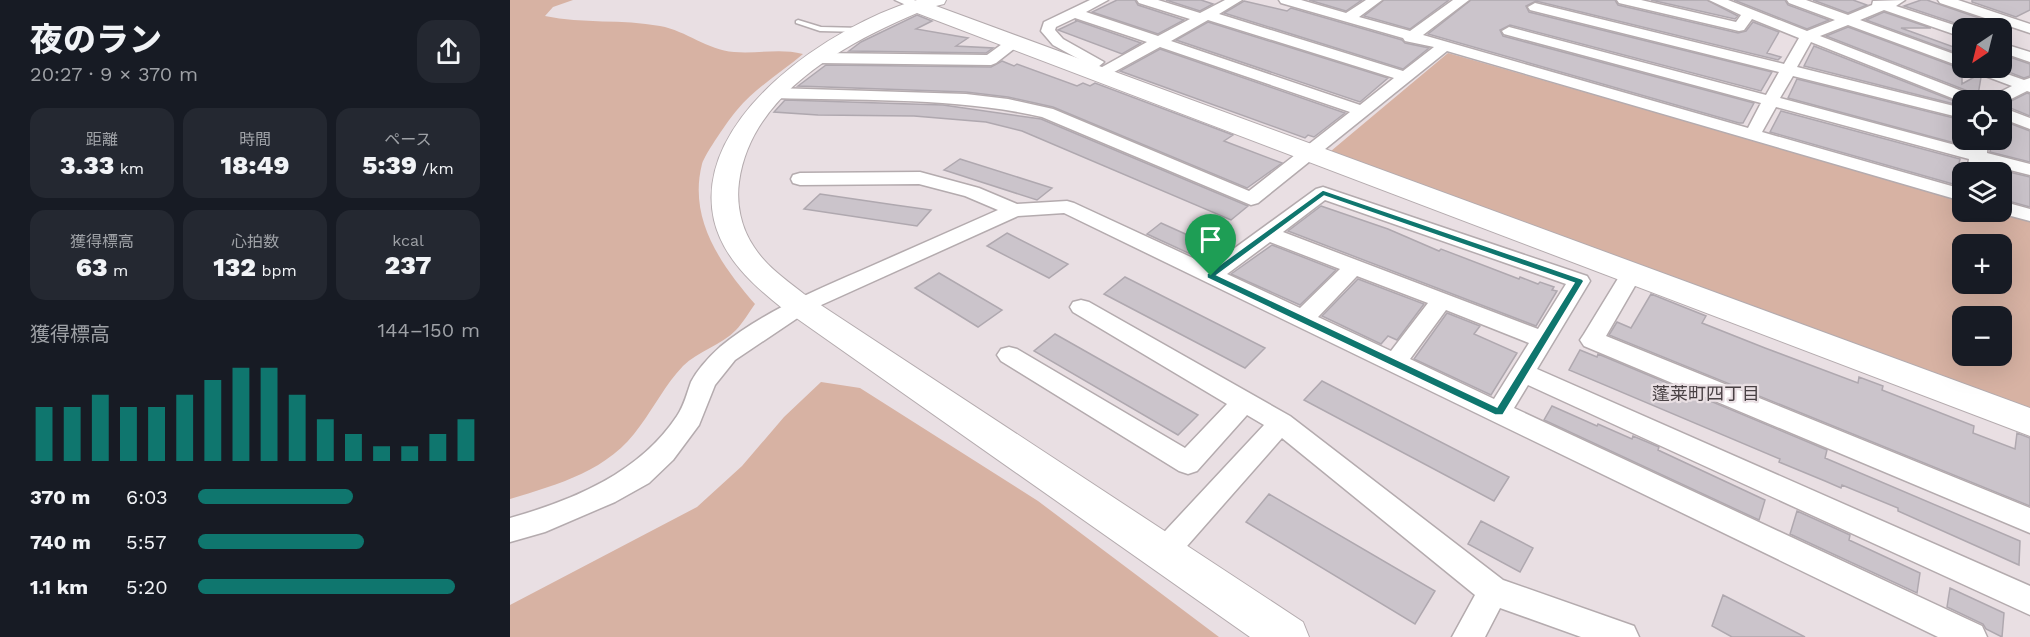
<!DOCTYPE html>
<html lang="ja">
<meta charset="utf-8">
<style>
body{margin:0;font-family:"Work Sans","Noto Sans JP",sans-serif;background:#242831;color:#f1f3f6;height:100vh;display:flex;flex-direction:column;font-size:22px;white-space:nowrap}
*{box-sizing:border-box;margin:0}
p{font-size:20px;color:#9ea1a6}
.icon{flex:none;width:33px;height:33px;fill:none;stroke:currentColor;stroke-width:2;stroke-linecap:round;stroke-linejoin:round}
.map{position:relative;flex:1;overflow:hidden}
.sheet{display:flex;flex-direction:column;background:#171b24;width:510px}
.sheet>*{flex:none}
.needle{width:39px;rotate:215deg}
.buttons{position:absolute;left:1442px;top:18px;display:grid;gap:12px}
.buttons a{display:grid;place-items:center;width:60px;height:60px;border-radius:12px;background:#171b24;box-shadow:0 6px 24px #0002;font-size:30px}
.pin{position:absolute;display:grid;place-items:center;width:51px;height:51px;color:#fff;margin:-62px -26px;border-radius:50% 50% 50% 0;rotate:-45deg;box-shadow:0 0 6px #0007}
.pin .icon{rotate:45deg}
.round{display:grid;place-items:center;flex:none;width:63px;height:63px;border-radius:18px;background:#242831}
.headline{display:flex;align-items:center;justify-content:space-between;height:102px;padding:0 30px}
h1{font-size:33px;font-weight:800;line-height:45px}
.stats{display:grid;grid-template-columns:repeat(3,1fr);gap:9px;height:102px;padding:6px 30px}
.stats div{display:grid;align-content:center;border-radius:15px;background:#242831;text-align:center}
.stats b{font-size:26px;font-weight:800}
.stats small{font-size:16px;font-weight:400}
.stats p{font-size:16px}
.chart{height:168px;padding:12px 30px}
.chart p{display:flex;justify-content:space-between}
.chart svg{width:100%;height:108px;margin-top:6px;stroke:#0f766e;stroke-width:6}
ul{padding:0 30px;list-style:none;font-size:20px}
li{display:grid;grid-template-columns:96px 72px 1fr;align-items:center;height:45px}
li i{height:15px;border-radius:8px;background:#0f766e}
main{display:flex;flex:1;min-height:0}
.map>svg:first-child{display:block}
.green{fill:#d7b2a3;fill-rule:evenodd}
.building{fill:#cbc4cb;stroke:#afa8af;stroke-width:1.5}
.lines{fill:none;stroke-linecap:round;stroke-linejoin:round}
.lane-casing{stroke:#b4abae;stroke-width:3}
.street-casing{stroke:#b4abae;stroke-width:3}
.secondary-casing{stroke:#b4abae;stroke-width:2}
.lane{fill:#fff;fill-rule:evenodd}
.street{fill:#fff;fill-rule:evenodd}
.secondary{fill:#fff;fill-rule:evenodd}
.route{fill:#0f766e;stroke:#fff;stroke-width:1.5;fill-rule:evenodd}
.labels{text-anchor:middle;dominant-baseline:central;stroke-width:4.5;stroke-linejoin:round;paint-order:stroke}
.neighbourhood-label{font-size:18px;fill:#494144;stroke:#e9dfe3}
</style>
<main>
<section class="sheet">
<div class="headline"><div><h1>夜のラン</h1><p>20:27 · 9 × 370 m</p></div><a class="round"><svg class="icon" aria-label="share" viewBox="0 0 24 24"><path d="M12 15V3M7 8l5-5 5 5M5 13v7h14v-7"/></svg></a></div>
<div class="stats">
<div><p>距離</p><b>3.33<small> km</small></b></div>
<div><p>時間</p><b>18:49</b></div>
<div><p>ペース</p><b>5:39<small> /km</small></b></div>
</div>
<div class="stats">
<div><p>獲得標高</p><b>63<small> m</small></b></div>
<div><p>心拍数</p><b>132<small> bpm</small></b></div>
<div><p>kcal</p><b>237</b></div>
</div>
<div class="chart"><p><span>獲得標高</span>144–150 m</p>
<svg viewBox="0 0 160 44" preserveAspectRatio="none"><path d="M5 44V22M15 44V22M25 44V17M35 44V22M45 44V22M55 44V17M65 44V11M75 44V6M85 44V6M95 44V17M105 44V27M115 44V33M125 44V38M135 44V38M145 44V33M155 44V27"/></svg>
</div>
<ul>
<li><b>370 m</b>6:03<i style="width:55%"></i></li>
<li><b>740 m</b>5:57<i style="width:59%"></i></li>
<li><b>1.1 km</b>5:20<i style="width:91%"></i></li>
</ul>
</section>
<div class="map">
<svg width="1520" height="637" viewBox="0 0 1520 637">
<rect width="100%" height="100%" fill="#e9dfe3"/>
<path class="green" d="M0,0H63L43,7L35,16C73,24 112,19 150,26C177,31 197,50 224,52C248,54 270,48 293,54C272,72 245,88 227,110C219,119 195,154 192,164C178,219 211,265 245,304C239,312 233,323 226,330C212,345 188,351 173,366C155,385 145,406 130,426C99,471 49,484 0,499Z
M938,53L1452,200V212L1491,211L1520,220V408L821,151ZM1452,244H1491V284H1452ZM1452,316H1491V356H1452Z
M311,382L350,388L528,501L709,637H0V605L187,507L232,466L274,417Z"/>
<path class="building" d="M607,0H625L628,5L674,20L648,34L582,12Z
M656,0H691L703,4L690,11Z
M799,0H852L836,11Z
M874,0H939L900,29L854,16Z
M961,0H1105L1108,5L1228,33L1236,31L1243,22L1269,32L1257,53L1271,57L1268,60L1026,1L1016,6L1019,12L1262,72L1251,91L1000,25L990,30L993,36L1244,103L1233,123H1229L918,34Z
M1141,0H1197L1228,16L1225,19Z
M1224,0H1275L1278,5L1319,20L1297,29Z
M1303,0H1343L1357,5L1338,13Z
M1411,0H1417L1489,25L1480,28H1455L1454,26L1394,6Z
M1462,0H1520V10L1506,17L1462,2Z
M734,1L777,11L781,8L892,40L895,43L919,48L893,69L714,13Z
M1374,12L1421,28H1391L1452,50V55L1356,20Z
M407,15L422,21L406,29L458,38L446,46L483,48L476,53L339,51L351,42Z
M565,20L631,43L612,54L548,30L567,21Z
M698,22L878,78L850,102L666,40Z
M1338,27L1452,69V84L1468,75L1471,77L1468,95L1316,36Z
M1304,46L1452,104V106L1294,66Z
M650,49L835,113L804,137L798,135L795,138L610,71Z
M1491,54L1520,64V76L1514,78L1491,69Z
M492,61L504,66L507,64L567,86L573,83L580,86L585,83L723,135L714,141L772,163L737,188L543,107L498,97L456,92L288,86L316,65L481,67Z
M1287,79L1452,120V145L1278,98Z
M1517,93L1520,94V116L1493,105Z
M275,100L433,105L531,119L738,206L721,220L512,131L476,122L404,116L308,115L264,112Z
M1271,111L1450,159L1448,168L1453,169L1450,186L1260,132Z
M1491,120L1520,131V162L1480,152L1481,146L1491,148Z
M450,159L542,188L527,200L434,170Z
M1478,167L1520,177V207L1491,199V172H1477Z
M310,194L385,205L421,210L407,226L294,209Z
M811,206L878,229L929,251L931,249L1009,279L1010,277L1028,284L1030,282L1044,287L1042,290L1047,291L1026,326L778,231Z
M651,223L691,241L716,251L700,263L637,234Z
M497,233L558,264L539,278L477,246Z
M762,245L826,270L790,305L721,274Z
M429,273L492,310L468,327L405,288Z
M615,277L755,348L735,368L594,294Z
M848,279L914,304L887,340L878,336L871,344L812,316Z
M1141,294L1196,316L1192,323L1255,348L1348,383L1349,377L1373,386L1372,390L1464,426L1463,433L1505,449L1507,433L1520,438V506L1099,335L1107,322L1121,328Z
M937,313L970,326L964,334L1007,353L981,395L904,359Z
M545,334L688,415L668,435L524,351Z
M1070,350L1087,357L1088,354L1317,450L1315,458L1510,541L1509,565L1388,511V508L1332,485L1331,488L1315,481L1269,462L1270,459L1059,370Z
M812,381L999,477L984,501L794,400Z
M1042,406L1087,426L1088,424L1122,439L1123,436L1149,447L1148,450L1255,500L1249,520L1034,420Z
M759,494L925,591L905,624L736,522Z
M1287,511L1340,535L1339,540L1410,573L1407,593L1280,534Z
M971,521L1023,548L1010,572L958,544Z
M1440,588L1494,613L1492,637L1476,629L1473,624L1437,607Z
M1213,595L1295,637H1222L1202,626Z"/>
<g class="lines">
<defs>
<path id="lane" d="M288,20L311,27L352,28L355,30L352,32L310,31L286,23V21Z"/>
<path id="street" d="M385,0H404L414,6L407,10Z
M580,0H598L576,12L648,36L680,19L629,3L627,0H648L690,13L715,0H732L709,14L893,71L924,47L895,41L893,38L771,3L769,0H791L836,13L856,0H872L849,17L900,31L943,0H959L913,35L1238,128L1251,103L994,34L992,31L999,27L1256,95L1269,72L1020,10L1018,7L1025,3L1274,64L1289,38L1242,19L1234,30L1229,31L1109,3L1107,0H1131L1226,22L1231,15L1199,0H1218L1297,31L1325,20L1279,3L1277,0H1296L1338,15L1362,5L1363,1L1395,0L1386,6L1453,28L1452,37L1374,10L1350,20L1452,57V67L1338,25L1310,36L1467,97L1469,100L1452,102L1301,42L1287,67L1452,108V118L1283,76L1270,98L1460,149L1462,140H1478L1477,153L1520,164V175L1476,164L1475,172H1457L1459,159L1266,107L1252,132L1452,189V201L937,51L748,203L741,205L532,117C445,97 354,101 265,98L257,93L265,88L456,94L498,99L543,109L739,191L840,112L650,47L595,77H585L582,74L585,71L637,42L565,18L546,27L545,30L553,39L594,62L582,72H572L569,69L576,63L543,45L531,31L534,22ZM698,20L884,78L850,105L661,41Z
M1428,0H1448L1520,24V33L1430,3Z
M504,38L511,42L509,45L486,63L481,65L308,63L300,58L308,53L477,55L499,39Z
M1491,43L1520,52V62L1491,52Z
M1460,68H1480L1514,80L1520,78V92L1517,91L1491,104V100H1478L1480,97L1502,86L1462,71Z
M1491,107L1520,118V129L1491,118Z
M410,172L469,188L507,204L557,201L564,203L700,266L806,189L813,187L1077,276L1080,281L1027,369L1520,586V615L1018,385L1004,408L1472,626L1477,637H1428L554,213L508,216L298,311L225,360L205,385L189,425L163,460L139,483L105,502L35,532L0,542V518C64,500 129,473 167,416C174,406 177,393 181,382C187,370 200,356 210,347C251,313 302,292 350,271C396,251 442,230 488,210L455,196L409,184L290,185L283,183L281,179L283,175L290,173ZM815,200L1056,284L1028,329L773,232ZM760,242L830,269L790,308L717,274ZM847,276L918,303L881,351L808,317ZM936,310L1019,343L984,399L900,359Z
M1491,201L1520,209V221L1486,212H1491Z
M1122,265L1129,267L1133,272L1096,336L1520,508V533L1074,346L1070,340L1074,334L1115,267Z
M571,300L579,302L780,416L993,580L1124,626L1129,637H1071L990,608L975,637H942L965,595L772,438L663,562L653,566L643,562L638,553L643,544L754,425L737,415L687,471L678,474L669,471L491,361L487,355L491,349L499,347L507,349L675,448L717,404L563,312L560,307L563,302Z"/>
<path id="secondary" d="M407,0H436L434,4L426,6L1520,408V436L407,13C334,44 241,94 229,182C226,204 231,228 244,247C256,266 276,280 294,294L793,622L799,637H740L272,308C243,285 213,258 204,220C181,117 324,24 407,0Z"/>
</defs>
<use href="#lane" class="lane-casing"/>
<use href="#street" class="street-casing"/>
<use href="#secondary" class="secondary-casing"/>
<use href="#lane" class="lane"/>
<use href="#street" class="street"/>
<use href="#secondary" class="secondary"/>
</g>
<path class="route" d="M813,190L1072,279L1074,281L993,415H985L697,278V274ZM814,196L1064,283L987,407L707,275Z"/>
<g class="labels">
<g class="neighbourhood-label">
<text x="1196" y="393">蓬莱町四丁目</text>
</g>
</g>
</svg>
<div class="buttons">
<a><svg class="needle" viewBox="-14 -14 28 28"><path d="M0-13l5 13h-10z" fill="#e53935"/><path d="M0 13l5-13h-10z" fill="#9ea1a6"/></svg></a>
<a><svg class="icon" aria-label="locate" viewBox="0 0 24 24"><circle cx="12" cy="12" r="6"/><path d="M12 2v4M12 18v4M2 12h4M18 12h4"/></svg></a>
<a><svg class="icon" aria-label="layers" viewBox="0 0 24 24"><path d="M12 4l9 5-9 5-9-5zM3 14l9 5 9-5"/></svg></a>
<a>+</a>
<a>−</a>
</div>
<div class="pin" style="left:701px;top:276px;background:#1e9e55"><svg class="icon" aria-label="arrive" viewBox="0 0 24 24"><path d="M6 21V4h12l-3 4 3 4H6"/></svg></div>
</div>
</main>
